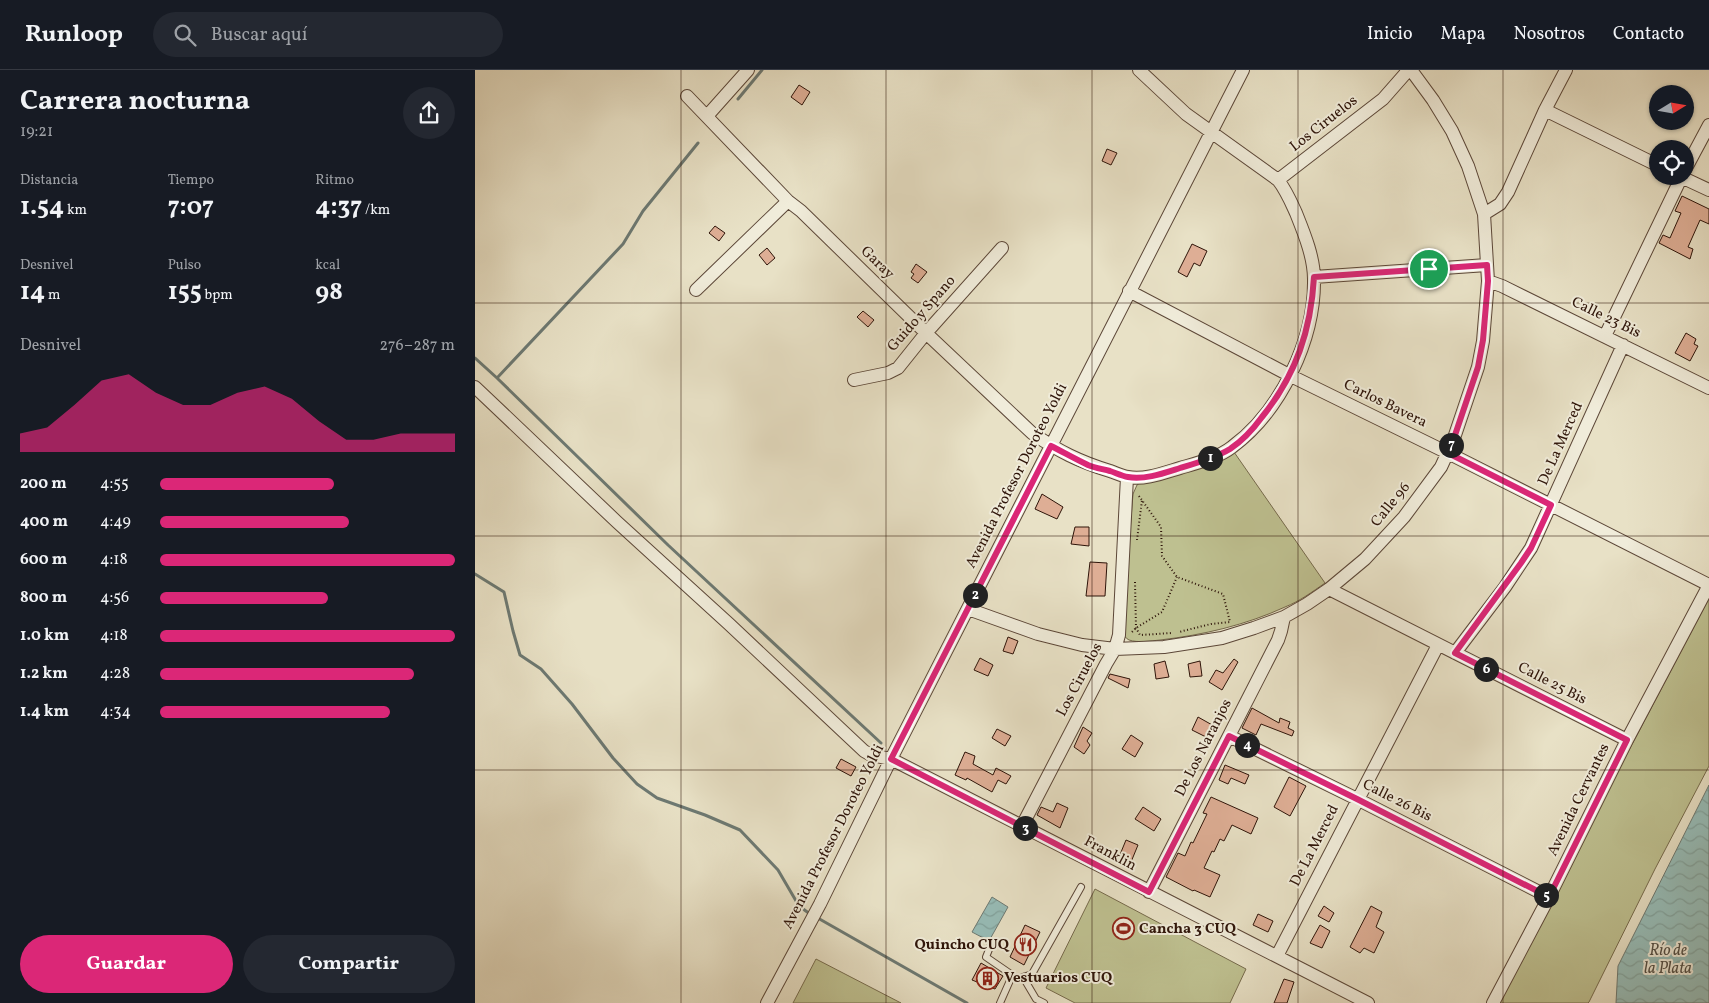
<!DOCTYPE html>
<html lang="es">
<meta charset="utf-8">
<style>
body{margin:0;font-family:Vollkorn,serif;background:#242831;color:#f1f3f6;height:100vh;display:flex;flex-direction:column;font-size:19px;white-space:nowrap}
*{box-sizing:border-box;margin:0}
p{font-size:16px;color:#9ea1a6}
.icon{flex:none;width:28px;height:28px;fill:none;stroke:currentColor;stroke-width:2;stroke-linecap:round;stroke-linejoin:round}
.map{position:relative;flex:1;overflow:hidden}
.sheet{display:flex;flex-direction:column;background:#171b24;width:475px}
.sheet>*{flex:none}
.needle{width:32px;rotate:79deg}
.fabs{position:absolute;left:1174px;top:15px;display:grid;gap:10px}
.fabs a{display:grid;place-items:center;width:45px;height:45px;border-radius:50%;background:#171b24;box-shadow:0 1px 4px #0004;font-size:25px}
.pin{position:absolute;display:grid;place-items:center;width:42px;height:42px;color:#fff;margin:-21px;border:2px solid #fff;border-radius:50%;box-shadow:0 1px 5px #0007}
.km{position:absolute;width:25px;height:25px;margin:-12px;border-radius:50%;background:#222;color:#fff;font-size:14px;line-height:25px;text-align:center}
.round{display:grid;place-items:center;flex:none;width:52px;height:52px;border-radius:26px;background:#242831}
.overview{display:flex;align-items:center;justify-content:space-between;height:85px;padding:0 20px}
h1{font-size:28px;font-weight:700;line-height:38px}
.metrics{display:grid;grid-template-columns:repeat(3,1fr);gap:8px;height:85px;padding:5px 20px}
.metrics div{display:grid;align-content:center}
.metrics b{font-size:25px;font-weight:700}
.metrics small{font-size:14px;font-weight:400}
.metrics p{font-size:14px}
.chart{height:140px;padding:10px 20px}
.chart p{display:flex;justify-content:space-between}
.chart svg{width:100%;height:90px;margin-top:5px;fill:#db2777;opacity:.7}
.action{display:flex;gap:10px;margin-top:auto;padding:10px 20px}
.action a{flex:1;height:58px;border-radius:30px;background:#db2777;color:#fff;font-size:20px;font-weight:700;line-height:58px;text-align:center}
.action a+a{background:#242831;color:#f1f3f6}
ul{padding:0 20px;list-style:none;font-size:16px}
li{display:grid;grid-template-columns:80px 60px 1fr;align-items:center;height:38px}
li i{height:12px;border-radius:6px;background:#db2777}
header{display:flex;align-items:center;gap:30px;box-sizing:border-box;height:70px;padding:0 25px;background:#171b24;border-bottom:1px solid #363941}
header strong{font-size:24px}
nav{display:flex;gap:28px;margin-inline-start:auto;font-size:18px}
.search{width:350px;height:45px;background:#242831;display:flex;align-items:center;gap:12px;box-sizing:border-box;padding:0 18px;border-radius:28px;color:#9ea1a6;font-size:19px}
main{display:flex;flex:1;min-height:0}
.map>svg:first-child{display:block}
.park{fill:#bec090;stroke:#766a4c}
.water{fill:url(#water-waves);stroke:#6d7972}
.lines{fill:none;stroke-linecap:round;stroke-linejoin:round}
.stream{stroke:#6d7972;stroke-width:3}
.building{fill:#deae95;stroke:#2e1409}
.lane-casing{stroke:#5c4738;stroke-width:8}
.street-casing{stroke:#5c4738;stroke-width:14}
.path{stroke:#2e1409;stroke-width:2;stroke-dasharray:1 2.5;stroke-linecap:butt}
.lane{stroke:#f0ecda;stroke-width:6}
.street{stroke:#f0ecda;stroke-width:12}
.route-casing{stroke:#fff;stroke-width:10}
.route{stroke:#db2777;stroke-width:6}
.grid{fill:none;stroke:#2e1409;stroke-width:1;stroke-opacity:0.55}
.labels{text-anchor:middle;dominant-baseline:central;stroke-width:4;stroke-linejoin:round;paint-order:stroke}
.street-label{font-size:15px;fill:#2e1409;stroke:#f0ecda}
.poi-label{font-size:15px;font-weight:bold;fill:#2e1409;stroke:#f0ecda;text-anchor:start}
.water-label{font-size:16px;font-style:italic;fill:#534f46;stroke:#f0ecda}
</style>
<header>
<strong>Runloop</strong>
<div class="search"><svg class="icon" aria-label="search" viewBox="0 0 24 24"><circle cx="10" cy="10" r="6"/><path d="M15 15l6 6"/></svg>Buscar aquí</div>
<nav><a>Inicio</a><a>Mapa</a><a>Nosotros</a><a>Contacto</a></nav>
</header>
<main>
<section class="sheet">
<div class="overview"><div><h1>Carrera nocturna</h1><p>19:21</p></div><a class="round"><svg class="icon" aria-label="share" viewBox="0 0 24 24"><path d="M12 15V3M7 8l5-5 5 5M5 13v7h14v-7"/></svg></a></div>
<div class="metrics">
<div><p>Distancia</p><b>1.54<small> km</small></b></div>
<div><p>Tiempo</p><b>7:07</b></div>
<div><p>Ritmo</p><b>4:37<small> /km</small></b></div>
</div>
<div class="metrics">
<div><p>Desnivel</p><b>14<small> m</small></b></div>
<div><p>Pulso</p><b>155<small> bpm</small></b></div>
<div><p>kcal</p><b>98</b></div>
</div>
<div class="chart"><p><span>Desnivel</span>276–287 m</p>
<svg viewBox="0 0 160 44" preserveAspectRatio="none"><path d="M0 44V35L10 32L20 21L30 9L40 6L50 15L60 21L70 21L80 15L90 12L100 18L110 29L120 38L130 38L140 35L150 35L160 35V44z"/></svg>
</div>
<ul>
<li><b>200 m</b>4:55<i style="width:59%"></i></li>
<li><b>400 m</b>4:49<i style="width:64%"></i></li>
<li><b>600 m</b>4:18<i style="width:100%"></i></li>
<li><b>800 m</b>4:56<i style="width:57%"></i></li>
<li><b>1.0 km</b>4:18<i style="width:100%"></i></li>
<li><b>1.2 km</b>4:28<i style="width:86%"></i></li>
<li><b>1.4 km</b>4:34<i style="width:78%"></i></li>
</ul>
<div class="action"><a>Guardar</a><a>Compartir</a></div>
</section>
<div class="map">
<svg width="1234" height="933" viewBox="0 0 1234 933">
<defs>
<pattern id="water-waves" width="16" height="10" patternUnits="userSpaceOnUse" patternTransform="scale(1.25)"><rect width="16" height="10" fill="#97bdb8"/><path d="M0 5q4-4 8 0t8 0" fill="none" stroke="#82a29d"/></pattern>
</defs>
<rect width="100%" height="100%" fill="#e8e1c6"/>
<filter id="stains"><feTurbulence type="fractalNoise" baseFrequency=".004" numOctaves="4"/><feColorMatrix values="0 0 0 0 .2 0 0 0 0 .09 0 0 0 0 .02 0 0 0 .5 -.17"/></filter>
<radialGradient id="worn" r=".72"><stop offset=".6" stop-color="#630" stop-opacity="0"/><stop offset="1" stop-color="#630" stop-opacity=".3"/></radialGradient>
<path class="park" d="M759,382L850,513C837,522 825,531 810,537C771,555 728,565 685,570C675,571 663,573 654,570C650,568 649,565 647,561L658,424L662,415L666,412Z
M1234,528V696L1180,799L1114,932L1113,933H1021Z
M620,819L771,899L755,933H600L571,918Z
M341,889L426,933H318Z"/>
<path class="water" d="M1234,715V933H1141L1143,896Z
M517,827L533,837L514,871L497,862Z"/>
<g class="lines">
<path class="stream" d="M263,29L287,0
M223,73L168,141L148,174L22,308L193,475L406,673
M0,288L22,308
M0,504L29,522L38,561L45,585L66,599L97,634L138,688L162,714L182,728L230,745L265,760L303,800L324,836L335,844
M341,847L492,933"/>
</g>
<path class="building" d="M324,15L335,22L327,35L316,27Z
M632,79L642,83L636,95L627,91Z
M1207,126L1234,139V154L1225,150L1213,177L1218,179L1215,189L1184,173L1188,165L1195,168L1206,143L1200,141Z
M240,156L250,163L244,171L234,163Z
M717,174L732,181L725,196L719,193L712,207L703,202Z
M292,178L300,188L292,195L284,185Z
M441,194L452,202L443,213L436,208L439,204L436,202Z
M388,241L399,250L393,257L382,247Z
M1211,263L1221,269L1219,274L1223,276L1215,291L1200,283Z
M567,424L588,437L582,449L560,439Z
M600,457H614V476L596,474Z
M615,492L632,493L630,526H611Z
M533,567L543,571L538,584L528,581Z
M505,588L518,595L513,606L499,600Z
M759,589L763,592L747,620L734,612L741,600L748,603Z
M690,591L694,607L681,609L679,594Z
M725,591L727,606L715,607L713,594Z
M635,604L655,609L653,618L633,608Z
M777,638L804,653L805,648L815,652L813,658L819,661L817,666L786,654L781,665L767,658Z
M723,647L739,656L733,668L717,660Z
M608,657L617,663L612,671L615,675L609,684L599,677Z
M522,659L536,666L530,676L517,668Z
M656,665L668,673L660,687L647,679Z
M490,682L500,686L498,694L518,705L521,698L536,706L531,714L523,710L517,722L492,708L491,710L480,705Z
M366,689L381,697L376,706L361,698Z
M750,695L774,705L770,714L756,708L753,714L744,710Z
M814,707L831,716L815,746L799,737Z
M736,727L783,748L776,764L757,755L749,771L745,769L739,782L737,781L729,798L745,805L735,827L719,820L718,821L691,807L703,783L710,786L716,772L718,773L732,744L728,743Z
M582,733L593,738L585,758L562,745L566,737L578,742Z
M668,737L686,749L679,761L660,749Z
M651,770L663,775L656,792L644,787Z
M849,836L859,843L854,852L843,846Z
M896,836L907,842L901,857L909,862L899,883L889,878L885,883L875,877Z
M783,844L798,851L793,862L778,855Z
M550,855L565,862L549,895L535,887Z
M845,855L855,861L847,878L835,873Z
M506,893L528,906L520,919L497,910Z
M809,909L819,912L812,933H799Z"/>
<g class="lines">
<defs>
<path id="lane" d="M515,877L511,887L543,909L557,904L606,817
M548,907L561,929L569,933
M525,933L537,906"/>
<path id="street" d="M212,26L313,131L326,141L451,263L557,363C583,381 605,392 635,401C641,403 647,406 653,407C670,410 688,403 705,398C722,393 743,388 757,377C806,341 840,269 839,209C839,187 829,163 821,143C816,132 811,120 803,110L711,44L664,0
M1070,40L1182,95
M232,46L273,0
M1210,100L1234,55
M1204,106L1234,120
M803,110L908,29L930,4L932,0
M1009,144L1025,134L1033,122L1070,40L1091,0
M839,207L1012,195
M1013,211L1027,216L1234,318
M221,220L313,131
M654,221L814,305L973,383L1234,515
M1130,266L1207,106
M379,310L413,303L423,298L451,263L527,178
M0,317L142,452L254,554L389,681L396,685L416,689L893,933
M854,519L1152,670
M493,539L563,564L607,575L640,579L689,577L747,568L779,558L809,547L832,534L854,519L890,489L929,447L966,397L978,371L1003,297L1008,271L1013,211L1009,144L993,96L977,61L958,30L936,0
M980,583L1030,517L1056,478L1148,275
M754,666L882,729L1074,827
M547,756L631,594L640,579L644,565L652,407
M674,822L803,570L806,561L809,547
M802,886L963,575
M292,933L345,834L416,689L768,0
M1018,933L1074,827L1152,670L1234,515"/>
</defs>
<use href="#lane" class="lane-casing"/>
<use href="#street" class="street-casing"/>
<path class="path" d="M664,426L686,457L687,486L702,507L748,524L755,552L736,554L704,562
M662,470L667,430
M660,512L661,558L665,565L697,563
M657,562L661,558L687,542L702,507"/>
<use href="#lane" class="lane"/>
<use href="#street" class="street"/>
</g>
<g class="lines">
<defs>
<path id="route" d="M1012,195L1013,211L1008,270L1003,297L978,371L973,383L1076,435L1056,478L1046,493L980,583L1152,670L1074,827L882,729L754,666L674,822L416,689L576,376C588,382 600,389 613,395C620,398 628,399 635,401C641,403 647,406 653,407C670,410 689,403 705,398C722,393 740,388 755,379C767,371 779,358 787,347C821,305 836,260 839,207Z"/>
</defs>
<use href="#route" class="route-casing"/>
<use href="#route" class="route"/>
</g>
<path class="grid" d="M206,0V933M411,0V933M617,0V933M823,0V933M1028,0V933M0,233H1234M0,466H1234M0,700H1234"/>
<defs>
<symbol id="stadium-ring" viewBox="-11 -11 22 22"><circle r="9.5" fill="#f0ecda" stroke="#8f2418" stroke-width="1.5"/><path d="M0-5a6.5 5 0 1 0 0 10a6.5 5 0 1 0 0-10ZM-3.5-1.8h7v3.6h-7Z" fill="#8f2418"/></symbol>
<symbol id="restaurant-ring" viewBox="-11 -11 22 22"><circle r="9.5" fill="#f0ecda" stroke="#8f2418" stroke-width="1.5"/><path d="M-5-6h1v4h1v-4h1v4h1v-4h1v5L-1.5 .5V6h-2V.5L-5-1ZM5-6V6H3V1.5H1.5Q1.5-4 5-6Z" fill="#8f2418"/></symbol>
<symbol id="building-ring" viewBox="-11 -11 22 22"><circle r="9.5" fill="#f0ecda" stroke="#8f2418" stroke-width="1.5"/><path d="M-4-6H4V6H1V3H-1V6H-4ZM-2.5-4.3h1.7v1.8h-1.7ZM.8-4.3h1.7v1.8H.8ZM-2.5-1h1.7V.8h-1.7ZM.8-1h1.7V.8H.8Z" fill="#8f2418"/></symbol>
</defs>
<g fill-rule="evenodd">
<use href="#stadium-ring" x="636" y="846" width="25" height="25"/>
<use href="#restaurant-ring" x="538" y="862" width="25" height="25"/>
<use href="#building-ring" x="500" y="896" width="25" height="25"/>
</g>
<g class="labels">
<g class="street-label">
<text transform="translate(849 54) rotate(-38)">Los Ciruelos</text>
<text transform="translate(402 193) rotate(44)">Garay</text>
<text transform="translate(447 244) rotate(-49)">Guido y Spano</text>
<text transform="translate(1131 248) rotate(26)">Calle 23 Bis</text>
<text transform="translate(910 334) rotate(26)">Carlos Bavera</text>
<text transform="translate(1086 374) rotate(-66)">De La Merced</text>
<text transform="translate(542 406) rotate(-63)">Avenida Profesor Doroteo Yoldi</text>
<text transform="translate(916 435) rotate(-51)">Calle 96</text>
<text transform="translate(605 610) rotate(-62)">Los Ciruelos</text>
<text transform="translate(1077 614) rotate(27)">Calle 25 Bis</text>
<text transform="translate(729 678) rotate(-63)">De Los Naranjos</text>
<text transform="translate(1104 730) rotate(-64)">Avenida Cervantes</text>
<text transform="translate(922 731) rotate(27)">Calle 26 Bis</text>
<text transform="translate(359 767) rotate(-63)">Avenida Profesor Doroteo Yoldi</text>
<text transform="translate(840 776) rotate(-63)">De La Merced</text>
<text transform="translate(635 784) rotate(28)">Franklin</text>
</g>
<g class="poi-label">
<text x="664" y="859">Cancha 3 CUQ</text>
<text x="534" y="875" text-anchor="end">Quincho CUQ</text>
<text x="529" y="908">Vestuarios CUQ</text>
</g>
<g class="water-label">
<text x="1193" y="881">Río de<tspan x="1193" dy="18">la Plata</tspan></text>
</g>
</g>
<rect width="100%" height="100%" filter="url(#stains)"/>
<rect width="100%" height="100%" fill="url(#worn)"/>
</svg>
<div class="fabs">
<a><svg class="needle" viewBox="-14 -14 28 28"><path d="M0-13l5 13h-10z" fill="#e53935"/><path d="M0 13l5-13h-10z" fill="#9ea1a6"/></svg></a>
<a><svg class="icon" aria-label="locate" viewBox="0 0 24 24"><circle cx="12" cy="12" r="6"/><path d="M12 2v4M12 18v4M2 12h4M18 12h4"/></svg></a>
</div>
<div class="pin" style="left:954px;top:199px;background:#1e9e55"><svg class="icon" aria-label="arrive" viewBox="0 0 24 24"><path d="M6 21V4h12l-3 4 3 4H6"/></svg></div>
<b class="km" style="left:735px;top:388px">1</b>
<b class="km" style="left:500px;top:525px">2</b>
<b class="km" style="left:550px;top:758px">3</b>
<b class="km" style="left:772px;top:675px">4</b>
<b class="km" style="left:1071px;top:825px">5</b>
<b class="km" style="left:1011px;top:599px">6</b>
<b class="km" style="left:976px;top:375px">7</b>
</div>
</main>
